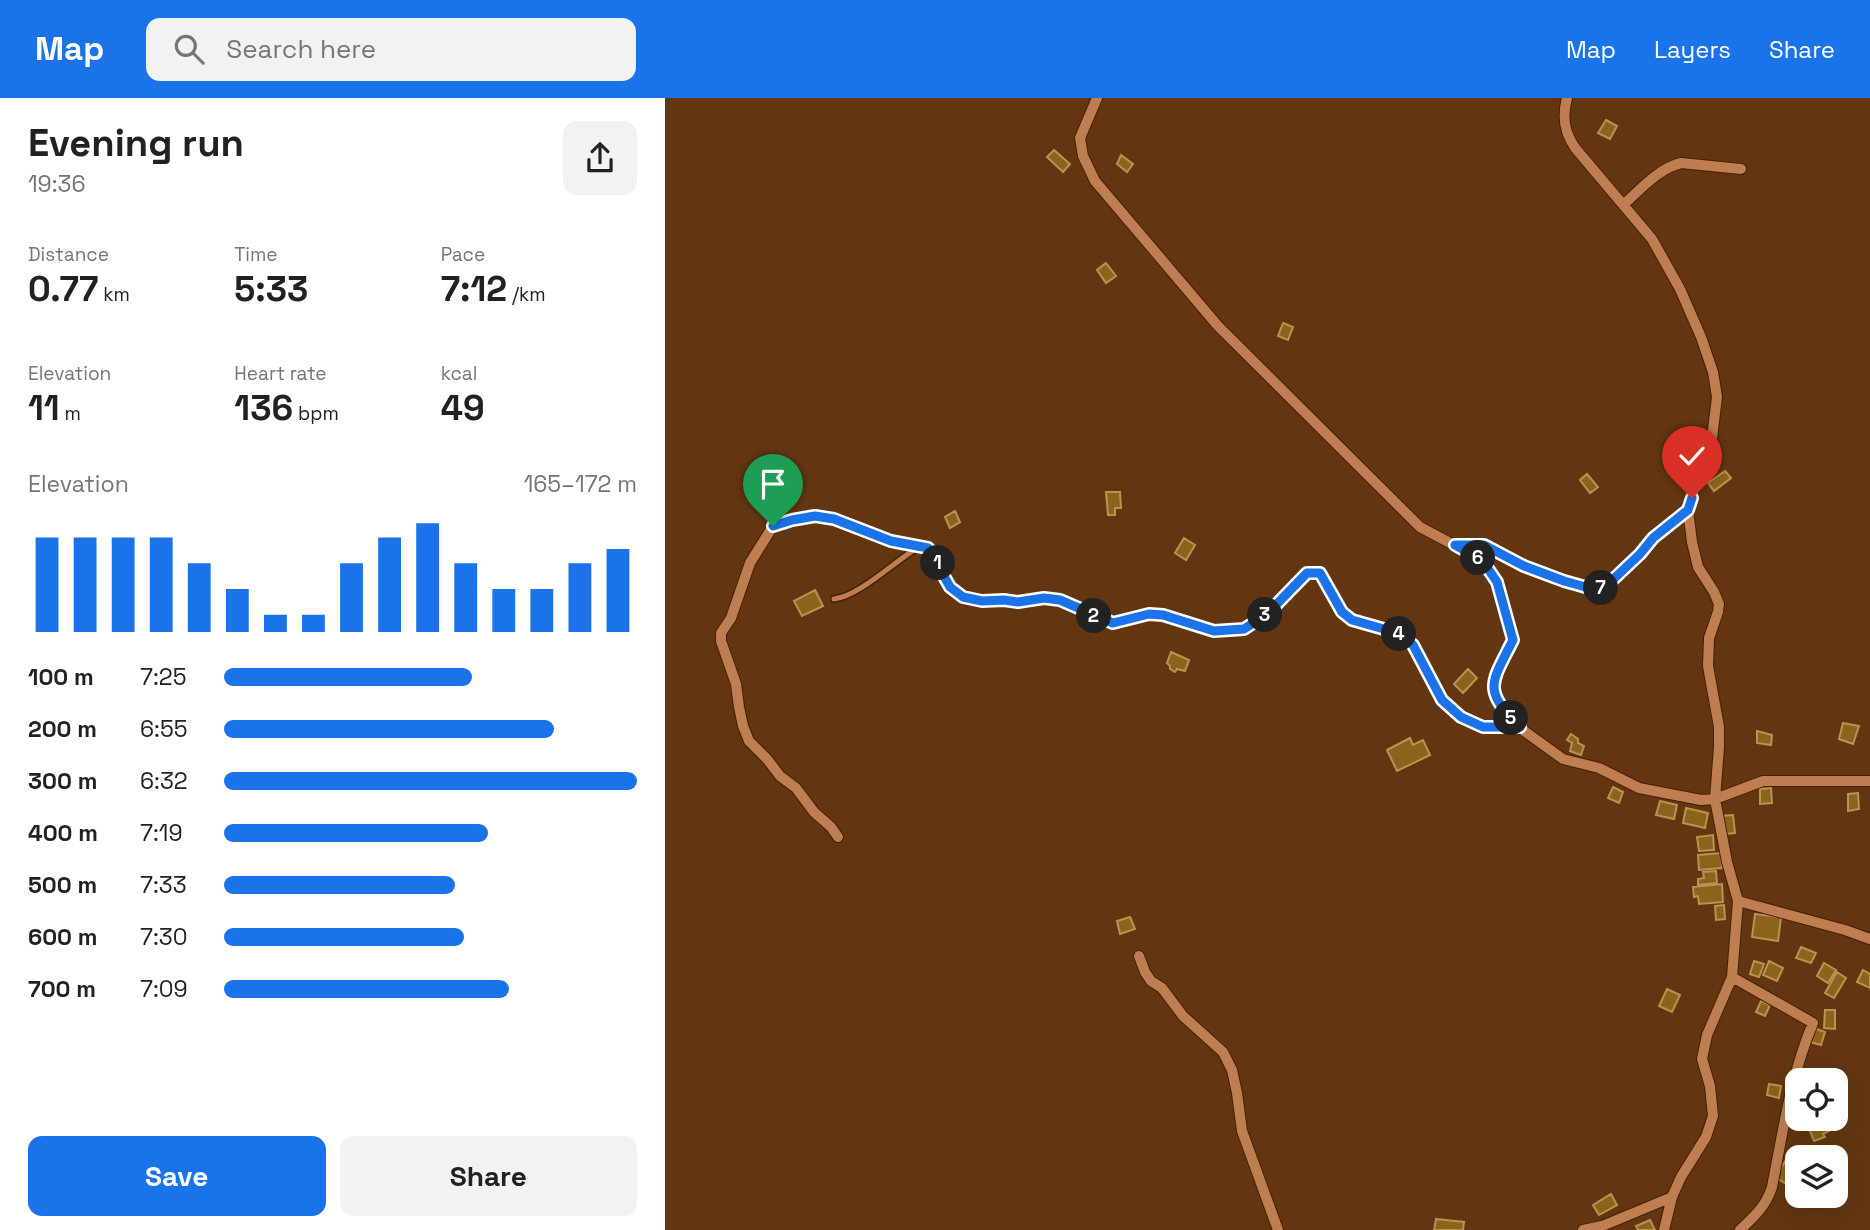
<!DOCTYPE html>
<meta charset="utf-8">
<style>
body{margin:0;font-family:"Space Grotesk",sans-serif;background:#f2f2f2;color:#202124;height:100vh;display:flex;flex-direction:column;font-size:26px;white-space:nowrap}
*{box-sizing:border-box;margin:0}
p{font-size:23px;color:#757577}
.icon{flex:none;width:38px;height:38px;fill:none;stroke:currentColor;stroke-width:2;stroke-linecap:round;stroke-linejoin:round}
.map{position:relative;flex:1;overflow:hidden}
.side{display:flex;flex-direction:column;background:#fff;width:665px}
.side>*{flex:none}
.buttons{position:absolute;left:1120px;top:970px;display:grid;gap:14px}
.buttons a{display:grid;place-items:center;width:63px;height:63px;border-radius:14px;background:#fff;box-shadow:0 7px 28px #0002;font-size:35px}
.pin{position:absolute;display:grid;place-items:center;width:60px;height:60px;color:#fff;margin:-72px -30px;border-radius:50% 50% 50% 0;rotate:-45deg;box-shadow:0 0 7px #0007}
.pin .icon{rotate:45deg}
.km{position:absolute;width:35px;height:35px;margin:-18px;border-radius:50%;background:#222;color:#fff;font-size:19px;line-height:35px;text-align:center}
.round{display:grid;place-items:center;flex:none;width:74px;height:74px;border-radius:14px;background:#f2f2f2}
.headline{display:flex;align-items:center;justify-content:space-between;height:119px;padding:0 28px}
h1{font-size:38px;font-weight:600;line-height:52px}
.figures{display:grid;grid-template-columns:repeat(3,1fr);gap:10px;height:119px;padding:7px 28px}
.figures div{display:grid;align-content:center}
.figures b{font-size:35px;font-weight:600}
.figures small{font-size:19px;font-weight:400}
.figures p{font-size:19px}
.chart{height:196px;padding:14px 28px}
.chart p{display:flex;justify-content:space-between}
.chart svg{width:100%;height:126px;margin-top:7px;stroke:#1a73e8;stroke-width:6}
.cta{display:flex;gap:14px;margin-top:auto;padding:14px 28px}
.cta a{flex:1;height:80px;border-radius:14px;background:#1a73e8;color:#fff;font-size:28px;font-weight:600;line-height:80px;text-align:center}
.cta a+a{background:#f2f2f2;color:#202124}
ul{padding:0 28px;list-style:none;font-size:23px}
li{display:grid;grid-template-columns:112px 84px 1fr;align-items:center;height:52px}
li i{height:18px;border-radius:9px;background:#1a73e8}
header{display:flex;align-items:center;gap:42px;box-sizing:border-box;height:98px;padding:0 35px;background:#1a73e8;color:#fff}
header strong{font-size:33px}
nav{display:flex;gap:38px;margin-inline-start:auto;font-size:24px}
.search{width:490px;height:63px;background:#f2f2f2;display:flex;align-items:center;gap:18px;box-sizing:border-box;padding:0 24px;border-radius:14px;color:#757577;font-size:26px}
main{display:flex;flex:1;min-height:0}
.map>svg:first-child{display:block}
.building{fill:#8c631c;stroke:#be914e;stroke-width:2}
.lines{fill:none;stroke-linecap:round;stroke-linejoin:round}
.service-casing{stroke:#402107;stroke-width:8}
.minor-casing{stroke:#402107;stroke-width:12}
.service{stroke:#be7e4f;stroke-width:5}
.minor{stroke:#be7e4f;stroke-width:10}
.route-casing{stroke:#fff;stroke-width:14}
.route{stroke:#1a73e8;stroke-width:9}
</style>
<header>
<strong>Map</strong>
<div class="search"><svg class="icon" aria-label="search" viewBox="0 0 24 24"><circle cx="10" cy="10" r="6"/><path d="M15 15l6 6"/></svg>Search here</div>
<nav><a>Map</a><a>Layers</a><a>Share</a></nav>
</header>
<main>
<section class="side">
<div class="headline"><div><h1>Evening run</h1><p>19:36</p></div><a class="round"><svg class="icon" aria-label="share" viewBox="0 0 24 24"><path d="M12 15V3M7 8l5-5 5 5M5 13v7h14v-7"/></svg></a></div>
<div class="figures">
<div><p>Distance</p><b>0.77<small> km</small></b></div>
<div><p>Time</p><b>5:33</b></div>
<div><p>Pace</p><b>7:12<small> /km</small></b></div>
</div>
<div class="figures">
<div><p>Elevation</p><b>11<small> m</small></b></div>
<div><p>Heart rate</p><b>136<small> bpm</small></b></div>
<div><p>kcal</p><b>49</b></div>
</div>
<div class="chart"><p><span>Elevation</span>165–172 m</p>
<svg viewBox="0 0 160 44" preserveAspectRatio="none"><path d="M5 44V11M15 44V11M25 44V11M35 44V11M45 44V20M55 44V29M65 44V38M75 44V38M85 44V20M95 44V11M105 44V6M115 44V20M125 44V29M135 44V29M145 44V20M155 44V15"/></svg>
</div>
<ul>
<li><b>100 m</b>7:25<i style="width:60%"></i></li>
<li><b>200 m</b>6:55<i style="width:80%"></i></li>
<li><b>300 m</b>6:32<i style="width:100%"></i></li>
<li><b>400 m</b>7:19<i style="width:64%"></i></li>
<li><b>500 m</b>7:33<i style="width:56%"></i></li>
<li><b>600 m</b>7:30<i style="width:58%"></i></li>
<li><b>700 m</b>7:09<i style="width:69%"></i></li>
</ul>
<div class="cta"><a>Save</a><a>Share</a></div>
</section>
<div class="map">
<svg width="1205" height="1132" viewBox="0 0 1205 1132">
<rect width="100%" height="100%" fill="#633611"/>
<path class="building" d="M941,22L952,28L945,41L933,35Z
M389,52L405,66L398,74L382,59Z
M456,57L468,66L462,74L452,66Z
M441,165L451,178L441,185L432,172Z
M618,225L628,229L623,242L613,238Z
M1060,373L1066,380L1049,393L1043,385Z
M922,376L933,389L925,395L915,382Z
M441,394H455L456,410H450V417H443Z
M290,413L295,424L285,430L280,419Z
M519,440L530,447L521,462L510,455Z
M150,492L158,508L137,518L129,503Z
M506,554L524,562L520,573L512,571L510,574L505,571V568L502,565Z
M803,571L812,580L798,595L789,586Z
M1178,625L1194,628L1188,646L1174,641Z
M1092,633L1107,637L1106,647L1092,645Z
M906,636L913,641V645L919,648L916,657L905,653L907,645L902,642Z
M745,640L748,647L758,642L765,657L732,673L722,652Z
M948,689L958,694L954,705L943,700Z
M1106,690L1107,705L1095,706V691Z
M1193,695L1194,711L1183,713V696Z
M995,703L1012,707L1009,721L991,717Z
M1021,710L1043,715L1040,730L1018,725Z
M1068,717L1070,735L1061,736L1060,729H1057L1056,718Z
M1048,737L1049,752L1034,753L1032,739Z
M1056,755L1057,770L1034,772L1033,757Z
M1051,773L1052,785L1033,787V781L1039,780L1038,774Z
M1057,786L1058,804L1034,806L1033,798L1029,799L1028,789Z
M1059,807L1060,821L1051,822L1050,808Z
M1090,816L1116,819L1113,843L1087,839Z
M465,819L470,831L455,836L452,823Z
M1136,849L1151,855L1146,865L1131,860Z
M1089,863L1099,866L1094,879L1085,876Z
M1104,863L1118,870L1112,883L1098,877Z
M1159,865L1171,872L1163,885L1152,878Z
M1198,872L1205,876V890L1192,884Z
M1172,874L1181,880L1169,900L1160,895Z
M1002,891L1015,897L1007,914L994,908Z
M1096,903L1105,907L1100,918L1091,914Z
M1160,912H1170V931L1159,930Z
M1149,930L1160,934L1156,947L1145,944Z
M1104,986L1116,988L1114,1000L1102,997Z
M1155,1023L1156,1027L1161,1025L1164,1033L1158,1036L1160,1039L1149,1043L1143,1028Z
M1121,1062L1132,1069V1085L1126,1082L1123,1087L1110,1079Z
M946,1096L952,1107L934,1117L928,1107Z
M771,1121L799,1124L798,1132H769Z
M985,1122L990,1132H973L971,1128Z"/>
<g class="lines">
<defs>
<path id="service" d="M169,501C194,498 229,464 252,450"/>
<path id="minor" d="M432,0L415,40L418,58L430,83L553,228L755,429L817,462L832,484L848,542L829,581L830,598L838,613L855,630L898,661L934,670L974,690L1036,702L1050,701L1098,683H1205
M902,0C897,19 899,35 911,51L987,141L1015,191L1036,239L1048,274L1052,299L1047,340L1032,377L1027,400L1023,412L1027,444L1033,469L1049,494L1054,506L1053,514L1044,540L1043,568L1054,629V649L1050,701L1062,764L1073,803L1067,879L1042,937L1037,961L1045,988L1048,1018L1041,1039L1016,1079L1007,1099L999,1132
M958,107C975,92 994,70 1016,65L1076,71
M791,447L819,448L858,468L899,483L924,490H939L975,455L988,441L1023,412
M173,739L166,729L149,714L131,690L115,678L102,661L84,643L78,628L74,609L71,586L56,543V535L66,520L85,465L108,428L127,422L150,418L169,421L226,443L263,451L272,460L276,473L285,489L298,499L317,504L339,502L353,504L379,500L395,502L448,525L484,516L498,517L549,533L579,531L602,516L642,475H655L677,514L687,521L733,535L748,547L777,602L796,619L818,629L855,630
M1073,803L1180,832L1205,841
M474,858L480,874L486,883L497,890L518,918L558,954L567,972L572,995L577,1033L613,1132
M1067,879L1148,925C1126,977 1118,1033 1107,1089C1101,1108 1090,1118 1075,1132
M918,1132L937,1128L1007,1099"/>
</defs>
<use href="#service" class="service-casing"/>
<use href="#minor" class="minor-casing"/>
<use href="#service" class="service"/>
<use href="#minor" class="minor"/>
</g>
<g class="lines">
<defs>
<path id="route" d="M108,428L127,422L150,418L169,421L226,443L263,450L272,460L276,473L285,489L298,499L317,503L339,502L353,504L379,500L395,502L448,525L484,516L498,517L549,533L579,531L602,516L642,475H655L677,514L687,522L733,535L748,547L777,602L796,619L818,629H855C817,591 826,586 848,542L832,484L817,462L790,447H819L859,468L899,483L924,490H939L975,456L988,440L1023,412L1027,400"/>
</defs>
<use href="#route" class="route-casing"/>
<use href="#route" class="route"/>
</g>
</svg>
<div class="buttons">
<a><svg class="icon" aria-label="locate" viewBox="0 0 24 24"><circle cx="12" cy="12" r="6"/><path d="M12 2v4M12 18v4M2 12h4M18 12h4"/></svg></a>
<a><svg class="icon" aria-label="layers" viewBox="0 0 24 24"><path d="M12 4l9 5-9 5-9-5zM3 14l9 5 9-5"/></svg></a>
</div>
<div class="pin" style="left:108px;top:428px;background:#1e9e55"><svg class="icon" aria-label="arrive" viewBox="0 0 24 24"><path d="M6 21V4h12l-3 4 3 4H6"/></svg></div>
<div class="pin" style="left:1027px;top:400px;background:#d93025"><svg class="icon" aria-label="check" viewBox="0 0 24 24"><path d="M5 12l5 5 9-10"/></svg></div>
<b class="km" style="left:273px;top:465px">1</b>
<b class="km" style="left:429px;top:518px">2</b>
<b class="km" style="left:600px;top:517px">3</b>
<b class="km" style="left:734px;top:536px">4</b>
<b class="km" style="left:846px;top:620px">5</b>
<b class="km" style="left:813px;top:460px">6</b>
<b class="km" style="left:936px;top:490px">7</b>
</div>
</main>
